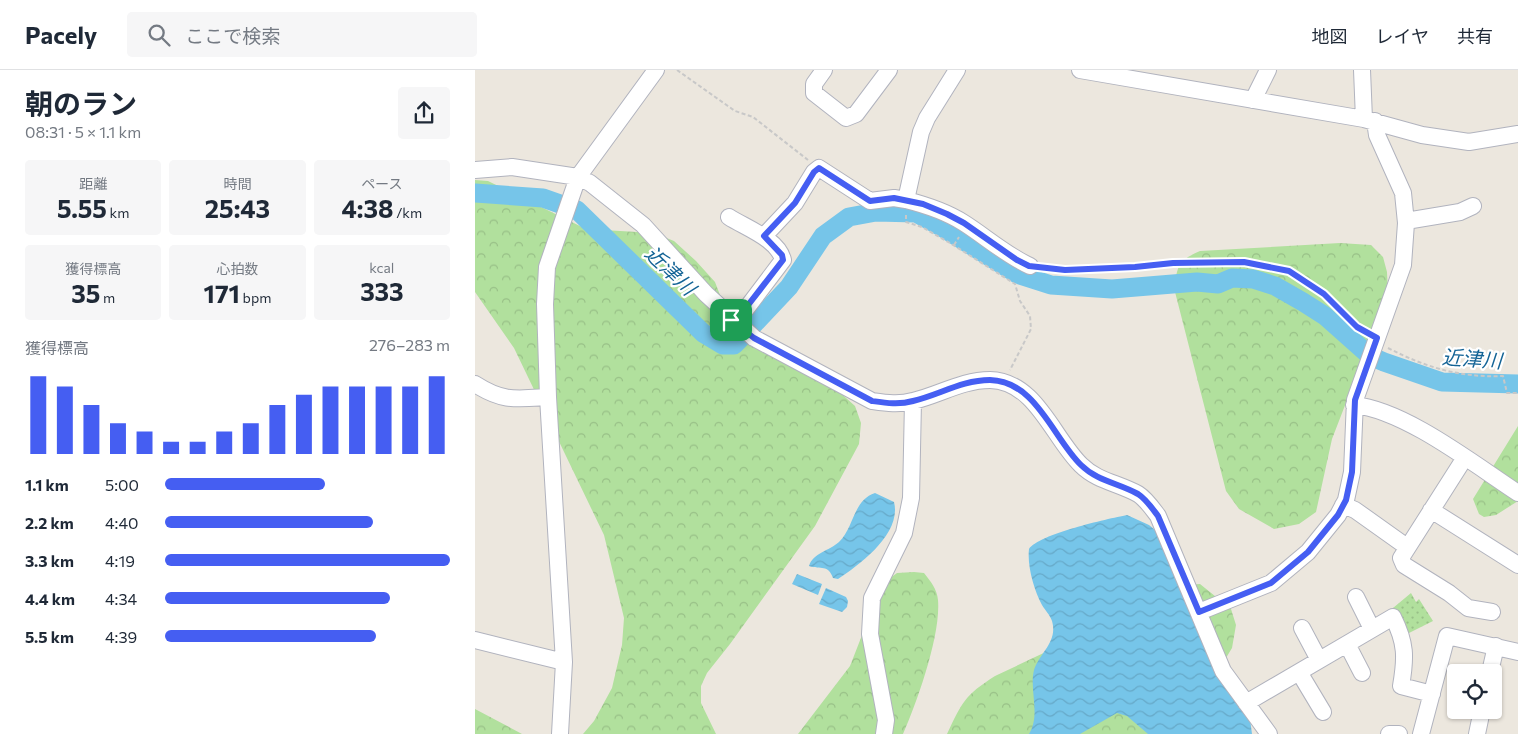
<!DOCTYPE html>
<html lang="ja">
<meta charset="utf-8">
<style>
body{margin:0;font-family:Commissioner,"Noto Sans JP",sans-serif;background:#f6f6f7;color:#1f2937;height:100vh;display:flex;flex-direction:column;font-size:19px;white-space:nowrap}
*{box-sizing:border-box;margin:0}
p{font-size:16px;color:#747a83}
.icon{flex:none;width:28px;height:28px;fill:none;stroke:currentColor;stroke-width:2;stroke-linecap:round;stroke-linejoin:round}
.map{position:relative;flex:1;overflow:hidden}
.panel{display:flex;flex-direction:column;background:#fff;width:475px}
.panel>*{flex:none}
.fabs{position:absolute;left:972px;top:594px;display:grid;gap:10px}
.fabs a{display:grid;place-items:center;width:55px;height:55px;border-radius:5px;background:#fff;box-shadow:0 1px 4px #0004;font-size:25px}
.pin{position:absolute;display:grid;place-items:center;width:42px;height:42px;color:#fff;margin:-21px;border-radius:10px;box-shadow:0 2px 8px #0006}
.round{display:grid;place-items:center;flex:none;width:52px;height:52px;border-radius:5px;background:#f6f6f7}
.overview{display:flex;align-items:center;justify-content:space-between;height:85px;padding:0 25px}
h1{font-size:28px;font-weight:700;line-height:38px}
.figures{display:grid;grid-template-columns:repeat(3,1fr);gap:8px;height:85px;padding:5px 25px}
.figures div{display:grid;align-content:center;border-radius:5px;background:#f6f6f7;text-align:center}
.figures b{font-size:25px;font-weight:700}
.figures small{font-size:14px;font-weight:400}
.figures p{font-size:14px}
.chart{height:140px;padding:10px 25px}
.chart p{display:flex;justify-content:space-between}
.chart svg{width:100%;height:90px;margin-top:5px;stroke:#455ef2;stroke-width:6}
ul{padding:0 25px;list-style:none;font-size:16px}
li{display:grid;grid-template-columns:80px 60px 1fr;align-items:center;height:38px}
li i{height:12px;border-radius:6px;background:#455ef2}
header{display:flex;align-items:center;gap:30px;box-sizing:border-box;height:70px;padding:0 25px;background:#fff;border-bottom:1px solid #e0e1e3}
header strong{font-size:24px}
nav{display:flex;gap:28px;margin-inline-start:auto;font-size:18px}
.search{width:350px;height:45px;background:#f6f6f7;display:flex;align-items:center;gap:12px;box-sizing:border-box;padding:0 18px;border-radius:5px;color:#747a83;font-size:19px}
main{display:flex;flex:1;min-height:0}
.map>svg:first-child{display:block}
.forest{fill:url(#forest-crowns)}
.park{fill:url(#park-dots)}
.water{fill:url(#water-waves)}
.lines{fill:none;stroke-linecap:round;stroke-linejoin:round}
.river{stroke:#76c5e9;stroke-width:19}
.minor-casing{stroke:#b1b3be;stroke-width:18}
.path{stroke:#c8c8c8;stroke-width:2;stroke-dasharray:4 2.5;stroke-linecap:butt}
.minor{stroke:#fff;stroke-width:16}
.route-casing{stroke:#fff;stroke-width:10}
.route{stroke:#455ef2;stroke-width:6}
.labels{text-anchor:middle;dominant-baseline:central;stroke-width:4.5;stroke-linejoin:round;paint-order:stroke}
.water-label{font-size:20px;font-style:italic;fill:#146496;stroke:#fff}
</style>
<header>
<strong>Pacely</strong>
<div class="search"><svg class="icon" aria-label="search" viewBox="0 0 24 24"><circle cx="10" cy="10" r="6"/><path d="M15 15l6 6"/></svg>ここで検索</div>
<nav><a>地図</a><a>レイヤ</a><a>共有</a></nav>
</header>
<main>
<section class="panel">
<div class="overview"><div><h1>朝のラン</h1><p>08:31 · 5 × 1.1 km</p></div><a class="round"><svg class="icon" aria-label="share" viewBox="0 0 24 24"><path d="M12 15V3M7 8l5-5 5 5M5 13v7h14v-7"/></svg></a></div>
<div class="figures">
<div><p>距離</p><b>5.55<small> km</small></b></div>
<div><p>時間</p><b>25:43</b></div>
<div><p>ペース</p><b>4:38<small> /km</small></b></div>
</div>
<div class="figures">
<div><p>獲得標高</p><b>35<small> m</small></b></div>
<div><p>心拍数</p><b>171<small> bpm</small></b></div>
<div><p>kcal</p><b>333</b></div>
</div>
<div class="chart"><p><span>獲得標高</span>276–283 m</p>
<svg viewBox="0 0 160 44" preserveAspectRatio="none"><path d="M5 44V6M15 44V11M25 44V20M35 44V29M45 44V33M55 44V38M65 44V38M75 44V33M85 44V29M95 44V20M105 44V15M115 44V11M125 44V11M135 44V11M145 44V11M155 44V6"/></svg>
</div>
<ul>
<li><b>1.1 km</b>5:00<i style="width:56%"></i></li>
<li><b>2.2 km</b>4:40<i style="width:73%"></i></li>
<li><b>3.3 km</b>4:19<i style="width:100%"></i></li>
<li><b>4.4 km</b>4:34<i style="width:79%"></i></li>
<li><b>5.5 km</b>4:39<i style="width:74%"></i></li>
</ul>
</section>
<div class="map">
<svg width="1043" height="664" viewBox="0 0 1043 664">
<defs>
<pattern id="forest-crowns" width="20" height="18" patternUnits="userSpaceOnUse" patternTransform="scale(1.25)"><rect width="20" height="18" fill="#b1e09d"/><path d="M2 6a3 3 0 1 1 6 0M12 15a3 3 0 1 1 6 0" fill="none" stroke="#98c087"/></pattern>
<pattern id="park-dots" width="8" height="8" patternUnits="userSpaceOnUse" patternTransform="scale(1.25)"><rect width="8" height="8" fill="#b1e09d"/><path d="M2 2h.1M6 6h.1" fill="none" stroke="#98c087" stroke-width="1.8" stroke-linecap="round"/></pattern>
<pattern id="water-waves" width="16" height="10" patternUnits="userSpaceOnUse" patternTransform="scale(1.25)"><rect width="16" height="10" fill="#76c5e9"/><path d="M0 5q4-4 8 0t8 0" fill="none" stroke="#66a9c8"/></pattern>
</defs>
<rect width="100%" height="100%" fill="#ece7de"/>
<path class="forest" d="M0,110L13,111L111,159L179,163L199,171L221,191L240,212L245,225L244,241L252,257L361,319L380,336L386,353L384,374L340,456L255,574L232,603L226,616V633L241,664H108L119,651L137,618L147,575L149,548L129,465L39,278L0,222Z
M865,173L896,175L908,187L912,202L913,224L857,369L841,442L824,454L799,459L764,439L751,421L699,218C703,194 703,191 725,181Z
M1043,356V431L1021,445L1009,447L1004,444L998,429Z
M439,502L449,503C456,512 462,519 463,530C466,565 442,632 428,664H323L375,596L407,514L422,503Z
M725,514L756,539L761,555L757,578L705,664H472C488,631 489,626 520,606L713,515Z
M0,639L47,664H0Z"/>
<path class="park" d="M936,523L941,532L944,529L958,551L932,564L918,538Z"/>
<path class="water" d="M400,423L419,432C427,463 386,494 363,509L358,508C353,494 346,500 334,496C338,483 354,481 364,472C379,458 378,430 400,423Z
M652,445L674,455L685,464L775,649L777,664H673L652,646L642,643L605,664H554C566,645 554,620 559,600C565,582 583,572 577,551C575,545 570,540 567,535C559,520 552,496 554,479C564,464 632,449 652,445Z
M322,504L347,514L343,525L317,514Z
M351,518L371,527L373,531L372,537L367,542L344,534Z"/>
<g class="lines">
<path class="river" d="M0,123L68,128L102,140L228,263L248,275H259L263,271L314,217L348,166L374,147L401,142L441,143L468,158L542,204L576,215L637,219L722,212L743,214L757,208L778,209L800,216L828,232L850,246L895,286L909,292L967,312L1043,314"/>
<defs>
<path id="minor" d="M349,0L339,14V23L371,48L381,44L414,0
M482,0L452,48L446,62L431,130C451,135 472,142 489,153C511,167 531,185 555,196
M605,0L889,49L947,65L994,72L1043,64
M887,0L889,49
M778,30L793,0
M0,100L37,97L103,107L115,113L168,155L231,224L279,268L397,331C411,333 424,335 438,331C464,325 487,310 515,310C561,311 578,368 606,395C622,411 643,413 663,424C671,429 677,438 683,446L748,601L794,664
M254,147C271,158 303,169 308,190L271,239L256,249
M931,151L985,142L998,136
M289,166L320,133L339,102L344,98L395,131L419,128L431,130
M0,314C28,332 41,329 73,327
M879,335C930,340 1000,395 1043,423
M989,389L926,488L929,495L974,523L993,538L1017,542
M868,435L880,440L932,477
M956,440L1043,495
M881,527L897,559
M724,542L796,513L833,482L863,445L871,430L877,402L880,330L928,195L931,153L928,123L902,65L900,51
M827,558L844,590
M0,570L89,592
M872,574L887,603
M824,602L848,642
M1015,602L1021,576
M771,633L918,547C931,573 931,587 926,616L957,624
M85,664L89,592L73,327L70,234L72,197L103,107L181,0
M409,664L411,650L395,564L397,528L429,463L436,428L438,331
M914,664H924
M946,664L972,566L1043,582
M1002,664L1007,640"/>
</defs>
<use href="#minor" class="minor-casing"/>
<path class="path" d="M202,0L260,41L278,47L333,90
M431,145V152L447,157L475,173L540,214L545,231L555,246L556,259L535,300
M479,175L484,167
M567,199L769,192C803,196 824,202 850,225C864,237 875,253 891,262
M913,278C950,297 985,308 1028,306L1032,323H1043"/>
<use href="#minor" class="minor"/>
</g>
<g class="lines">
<defs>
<path id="route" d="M344,98L395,131L419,128L448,134L472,144L489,153L542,190L554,196L590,200L660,197L698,193L769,192L814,201L849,224L882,257L902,268L880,330L877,402L871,430L863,445L833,482L796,513L724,542L683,446C677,438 671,429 663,424C643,413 622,411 606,395C578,368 561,311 515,310C487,310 464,325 438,331C424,335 411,333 397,331L279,268L256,250L270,239L308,190L307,185L289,166L320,133L339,102Z"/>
</defs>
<use href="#route" class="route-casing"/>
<use href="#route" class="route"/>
</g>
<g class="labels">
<g class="water-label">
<text transform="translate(196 200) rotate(44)">近津川</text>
<text transform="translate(997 288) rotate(4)">近津川</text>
</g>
</g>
</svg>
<div class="fabs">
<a><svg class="icon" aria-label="locate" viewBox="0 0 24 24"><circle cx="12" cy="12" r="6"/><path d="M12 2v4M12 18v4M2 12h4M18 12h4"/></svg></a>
</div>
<div class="pin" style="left:256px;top:250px;background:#1e9e55"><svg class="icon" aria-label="arrive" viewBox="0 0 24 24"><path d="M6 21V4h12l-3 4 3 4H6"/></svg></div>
</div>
</main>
